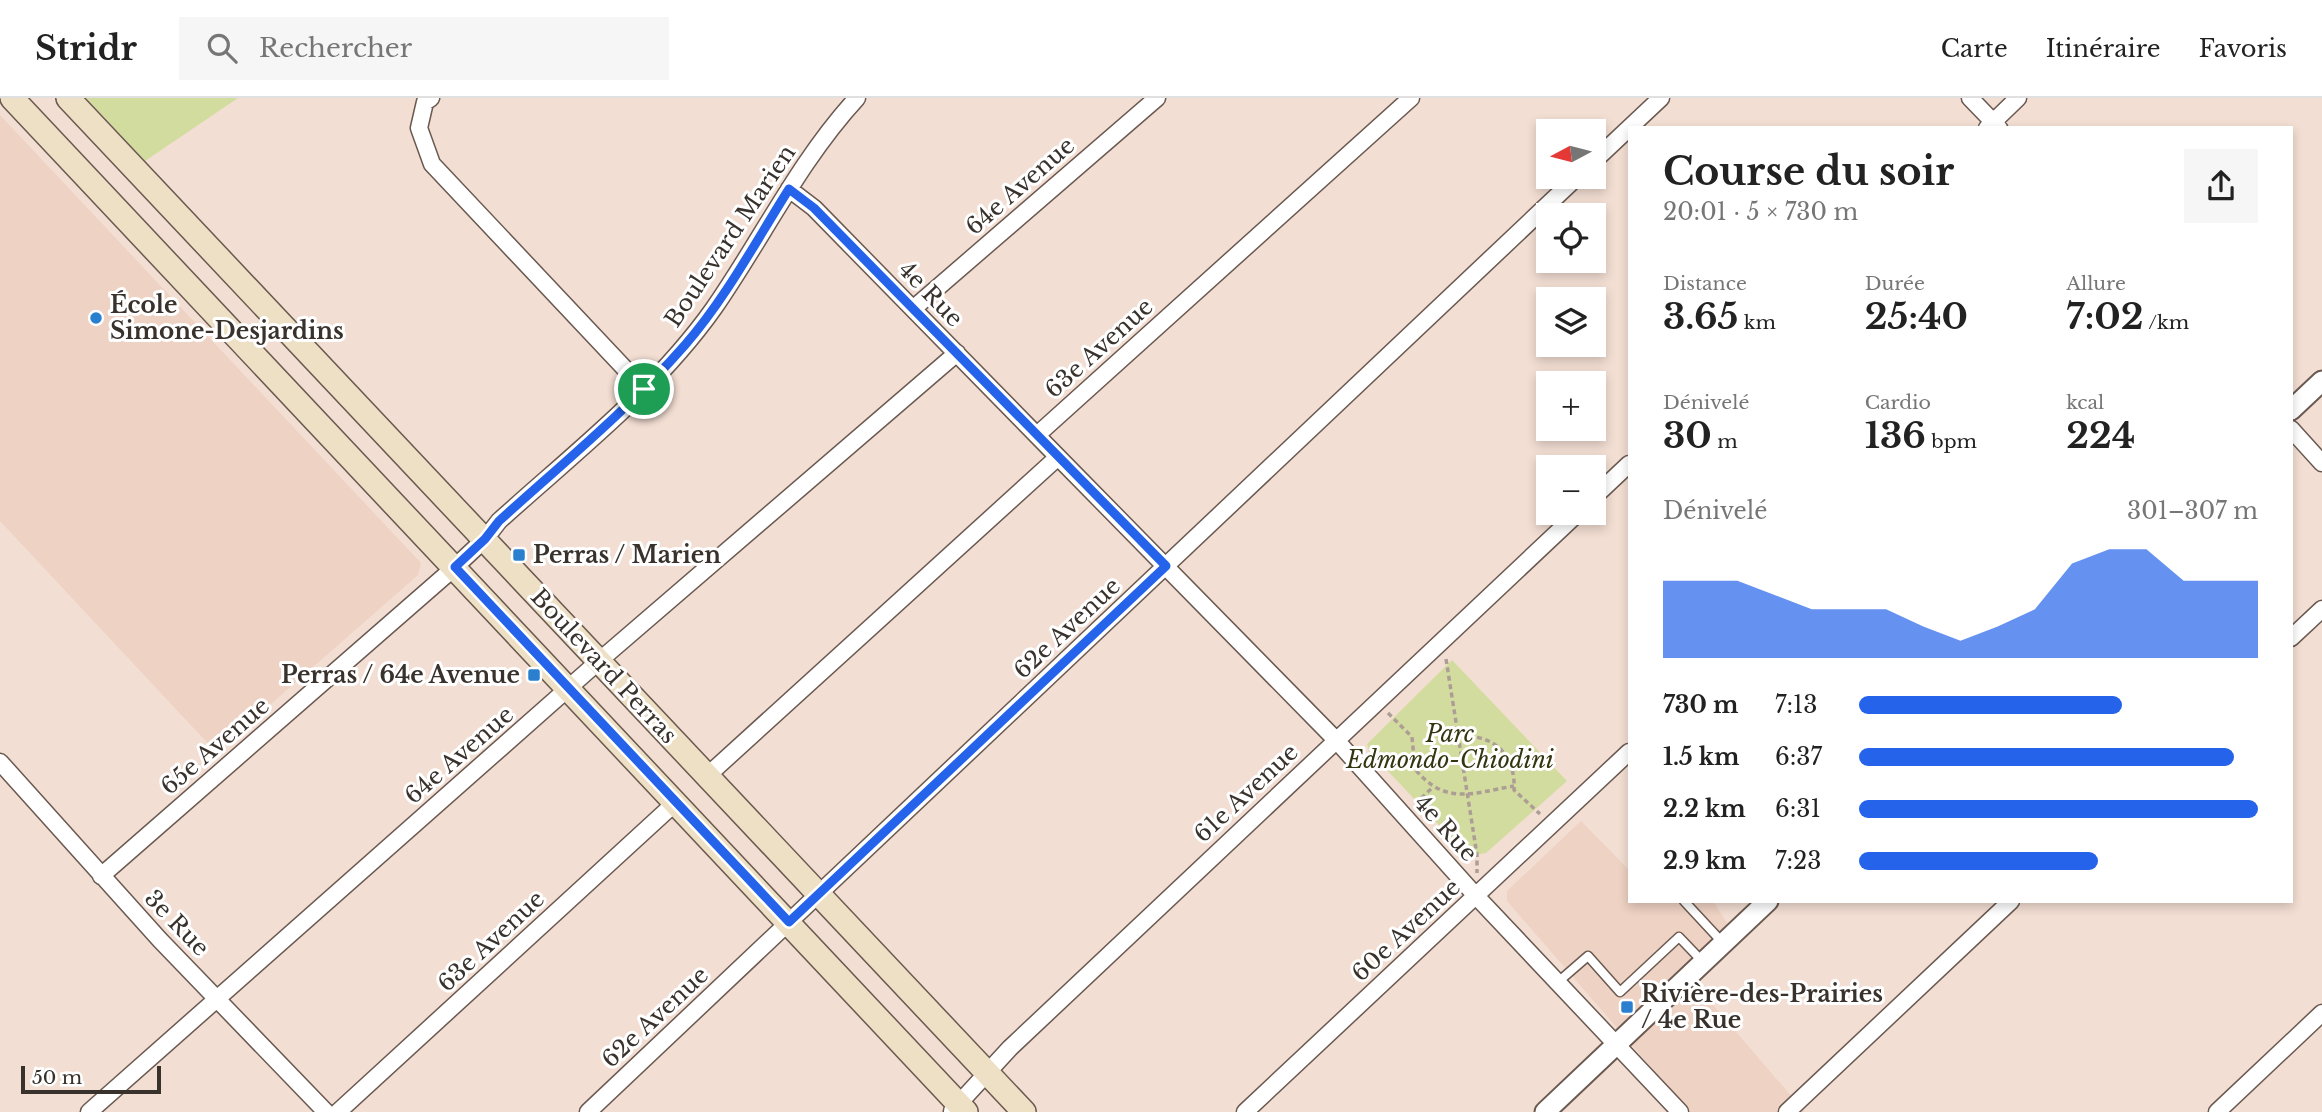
<!DOCTYPE html>
<html lang="fr">
<meta charset="utf-8">
<style>
body{margin:0;font-family:"Libre Baskerville",serif;background:#f6f6f6;color:#222;height:100vh;display:flex;flex-direction:column;font-size:26px;white-space:nowrap}
*{box-sizing:border-box;margin:0}
p{font-size:23px;color:#767676}
.icon{flex:none;width:38px;height:38px;fill:none;stroke:currentColor;stroke-width:2;stroke-linecap:round;stroke-linejoin:round}
.map{position:relative;flex:1;overflow:hidden}
.sheet{position:absolute;left:1628px;top:28px;width:665px;height:777px;display:flex;flex-direction:column;background:#fff;border-radius:0px;box-shadow:0 4px 10px #0003}
.sheet>*{flex:none}
.needle{width:46px;rotate:263deg}
.controls{position:absolute;left:1536px;top:21px;display:grid;gap:14px}
.controls a{display:grid;place-items:center;width:70px;height:70px;border-radius:0px;background:#fff;box-shadow:0 4px 10px #0003;font-size:35px}
.scale{position:absolute;left:21px;bottom:18px;width:140px;box-sizing:border-box;padding-left:7px;border:4px solid #38312c;border-top:0;font-size:19px;line-height:24px;white-space:nowrap;color:#38312c;-webkit-text-stroke:5px #fff;paint-order:stroke}
.pin{position:absolute;display:grid;place-items:center;width:60px;height:60px;color:#fff;margin:-30px;border:4px solid #fff;border-radius:50%;box-shadow:0 2px 7px #0007}
.round{display:grid;place-items:center;flex:none;width:74px;height:74px;border-radius:0px;background:#f6f6f6}
.head{display:flex;align-items:center;justify-content:space-between;height:119px;padding:0 35px}
h1{font-size:38px;font-weight:700;line-height:52px}
.figures{display:grid;grid-template-columns:repeat(3,1fr);gap:10px;height:119px;padding:7px 35px}
.figures div{display:grid;align-content:center}
.figures b{font-size:35px;font-weight:700}
.figures small{font-size:19px;font-weight:400}
.figures p{font-size:19px}
.chart{height:196px;padding:14px 35px}
.chart p{display:flex;justify-content:space-between}
.chart svg{width:100%;height:126px;margin-top:7px;fill:#2563eb;opacity:.7}
ul{padding:0 35px;list-style:none;font-size:23px}
li{display:grid;grid-template-columns:112px 84px 1fr;align-items:center;height:52px}
li i{height:18px;border-radius:9px;background:#2563eb}
header{display:flex;align-items:center;gap:42px;box-sizing:border-box;height:98px;padding:0 35px;background:#fff;border-bottom:2px solid #e0e0e0}
header strong{font-size:33px}
nav{display:flex;gap:38px;margin-inline-start:auto;font-size:24px}
.search{width:490px;height:63px;background:#f6f6f6;display:flex;align-items:center;gap:18px;box-sizing:border-box;padding:0 24px;border-radius:0px;color:#767676;font-size:26px}
.map>svg:first-child{display:block}
.built{fill:#eed2c3}
.green{fill:#d3dc9f}
.lines{fill:none;stroke-linecap:round;stroke-linejoin:round}
.service-casing{stroke:#6a5950;stroke-width:11}
.minor-casing{stroke:#6a5950;stroke-width:19}
.tertiary-casing{stroke:#6a5950;stroke-width:23}
.secondary-casing{stroke:#6a5950;stroke-width:26}
.path{stroke:#ad9e95;stroke-width:3.5;stroke-dasharray:5 3.5;stroke-linecap:butt}
.service{stroke:#fff;stroke-width:8}
.minor{stroke:#fff;stroke-width:16}
.tertiary{stroke:#fff;stroke-width:19}
.secondary{stroke:#ede0c4;stroke-width:23}
.route-casing{stroke:#fff;stroke-width:14}
.route{stroke:#2563eb;stroke-width:9}
.poi-dot{fill:#2a80ce;stroke:#fff;stroke-width:2.5}
.labels{text-anchor:middle;dominant-baseline:central;stroke-width:6;stroke-linejoin:round;paint-order:stroke}
.street-label{font-size:23px;fill:#38312c;stroke:#fff}
.poi-label{font-size:23px;font-weight:bold;fill:#38312c;stroke:#fff;text-anchor:start}
.park-label{font-size:23px;font-style:italic;fill:#333610;stroke:#fff}
</style>
<header>
<strong>Stridr</strong>
<div class="search"><svg class="icon" aria-label="search" viewBox="0 0 24 24"><circle cx="10" cy="10" r="6"/><path d="M15 15l6 6"/></svg>Rechercher</div>
<nav><a>Carte</a><a>Itinéraire</a><a>Favoris</a></nav>
</header>
<div class="map">
<svg width="2322" height="1014" viewBox="0 0 2322 1014">
<rect width="100%" height="100%" fill="#f3ded3"/>
<path class="built" d="M0,17L421,465L418,477L216,654L0,423Z
M1581,723L1629,772V803H1713L1734,836L1688,878L1805,1014H1690L1507,803V793Z"/>
<path class="green" d="M86,0H238L145,63Z
M1452,562L1567,683L1486,755L1468,758L1369,653L1367,646Z"/>
<g class="lines">
<defs>
<path id="service" d="M1684,803L1723,845
M1558,884L1588,858L1620,894L1679,839L1703,864"/>
<path id="minor" d="M431,0L425,4L419,30L432,66L644,291
M1970,0L1999,30
M1987,30L2018,0
M1594,63L1661,0
M914,210L1157,0
M2291,331L2322,365
M1037,337L1411,0
M1058,359L1336,642L1476,798L1680,1014
M1594,399L1629,366
M2291,540L2322,511
M0,664L160,842L326,1014
M707,678L1058,359L814,110L789,91
M101,778L455,469L485,441L499,423C573,356 656,292 714,210C762,141 799,63 857,0
M952,1013L1010,950L1578,415
M89,1014L599,563L957,255
M338,1014L675,705
M588,1014L1577,79
M1245,1014L1629,654
M1787,1014L2011,803
M2217,1014L2322,915"/>
<path id="tertiary" d="M2291,312L2322,283
M1545,1014L1768,803"/>
<path id="secondary" d="M12,0L966,1014
M68,0L1024,1014"/>
</defs>
<use href="#service" class="service-casing"/>
<use href="#minor" class="minor-casing"/>
<use href="#tertiary" class="tertiary-casing"/>
<use href="#secondary" class="secondary-casing"/>
<path class="path" d="M1446,561L1477,757V775
M1388,615L1412,639L1415,671C1445,708 1473,695 1514,688
M1460,639C1494,635 1516,658 1514,692L1540,716
M1415,706L1432,690"/>
<use href="#service" class="service"/>
<use href="#minor" class="minor"/>
<use href="#tertiary" class="tertiary"/>
<use href="#secondary" class="secondary"/>
</g>
<g class="lines">
<defs>
<path id="route" d="M789,91L814,110L1166,468L789,824L455,469L485,441L499,423C562,366 629,311 685,247C726,200 756,143 789,91Z"/>
</defs>
<use href="#route" class="route-casing"/>
<use href="#route" class="route"/>
</g>
<g class="poi-dot">
<circle cx="96" cy="220" r="7"/>
<rect x="512" y="450" width="14" height="14" rx="3.5"/>
<rect x="527" y="570" width="14" height="14" rx="3.5"/>
<rect x="1620" y="902" width="14" height="14" rx="3.5"/>
</g>
<g class="labels">
<g class="street-label">
<text transform="translate(1020 88) rotate(-41)">64e Avenue</text>
<text transform="translate(730 138) rotate(-56)">Boulevard Marien</text>
<text transform="translate(931 196) rotate(46)">4e Rue</text>
<text transform="translate(1099 250) rotate(-42)">63e Avenue</text>
<text transform="translate(1067 530) rotate(-43)">62e Avenue</text>
<text transform="translate(604 568) rotate(47)">Boulevard Perras</text>
<text transform="translate(215 648) rotate(-41)">65e Avenue</text>
<text transform="translate(459 657) rotate(-41)">64e Avenue</text>
<text transform="translate(1246 695) rotate(-43)">61e Avenue</text>
<text transform="translate(1446 730) rotate(48)">4e Rue</text>
<text transform="translate(177 825) rotate(46)">3e Rue</text>
<text transform="translate(1406 832) rotate(-43)">60e Avenue</text>
<text transform="translate(491 843) rotate(-43)">63e Avenue</text>
<text transform="translate(655 919) rotate(-43)">62e Avenue</text>
</g>
<g class="poi-label">
<text x="110" y="207">École<tspan x="110" dy="26">Simone-Desjardins</tspan></text>
<text x="533" y="457">Perras / Marien</text>
<text x="520" y="577" text-anchor="end">Perras / 64e Avenue</text>
<text x="1641" y="896">Rivière-des-Prairies<tspan x="1641" dy="26">/ 4e Rue</tspan></text>
</g>
<g class="park-label">
<text x="1450" y="636">Parc<tspan x="1450" dy="26">Edmondo-Chiodini</tspan></text>
</g>
</g>
</svg>
<div class="controls">
<a><svg class="needle" viewBox="-14 -14 28 28"><path d="M0-13l5 13h-10z" fill="#e53935"/><path d="M0 13l5-13h-10z" fill="#767676"/></svg></a>
<a><svg class="icon" aria-label="locate" viewBox="0 0 24 24"><circle cx="12" cy="12" r="6"/><path d="M12 2v4M12 18v4M2 12h4M18 12h4"/></svg></a>
<a><svg class="icon" aria-label="layers" viewBox="0 0 24 24"><path d="M12 4l9 5-9 5-9-5zM3 14l9 5 9-5"/></svg></a>
<a>+</a>
<a>−</a>
</div>
<div class="scale">50 m</div>
<div class="pin" style="left:644px;top:291px;background:#1e9e55"><svg class="icon" aria-label="arrive" viewBox="0 0 24 24"><path d="M6 21V4h12l-3 4 3 4H6"/></svg></div>
<section class="sheet">
<div class="head"><div><h1>Course du soir</h1><p>20:01 · 5 × 730 m</p></div><a class="round"><svg class="icon" aria-label="share" viewBox="0 0 24 24"><path d="M12 15V3M7 8l5-5 5 5M5 13v7h14v-7"/></svg></a></div>
<div class="figures">
<div><p>Distance</p><b>3.65<small> km</small></b></div>
<div><p>Durée</p><b>25:40</b></div>
<div><p>Allure</p><b>7:02<small> /km</small></b></div>
</div>
<div class="figures">
<div><p>Dénivelé</p><b>30<small> m</small></b></div>
<div><p>Cardio</p><b>136<small> bpm</small></b></div>
<div><p>kcal</p><b>224</b></div>
</div>
<div class="chart"><p><span>Dénivelé</span>301–307 m</p>
<svg viewBox="0 0 160 44" preserveAspectRatio="none"><path d="M0 44V17L10 17L20 17L30 22L40 27L50 27L60 27L70 33L80 38L90 33L100 27L110 11L120 6L130 6L140 17L150 17L160 17V44z"/></svg>
</div>
<ul>
<li><b>730 m</b>7:13<i style="width:66%"></i></li>
<li><b>1.5 km</b>6:37<i style="width:94%"></i></li>
<li><b>2.2 km</b>6:31<i style="width:100%"></i></li>
<li><b>2.9 km</b>7:23<i style="width:60%"></i></li>
</ul>
</section>
</div>
